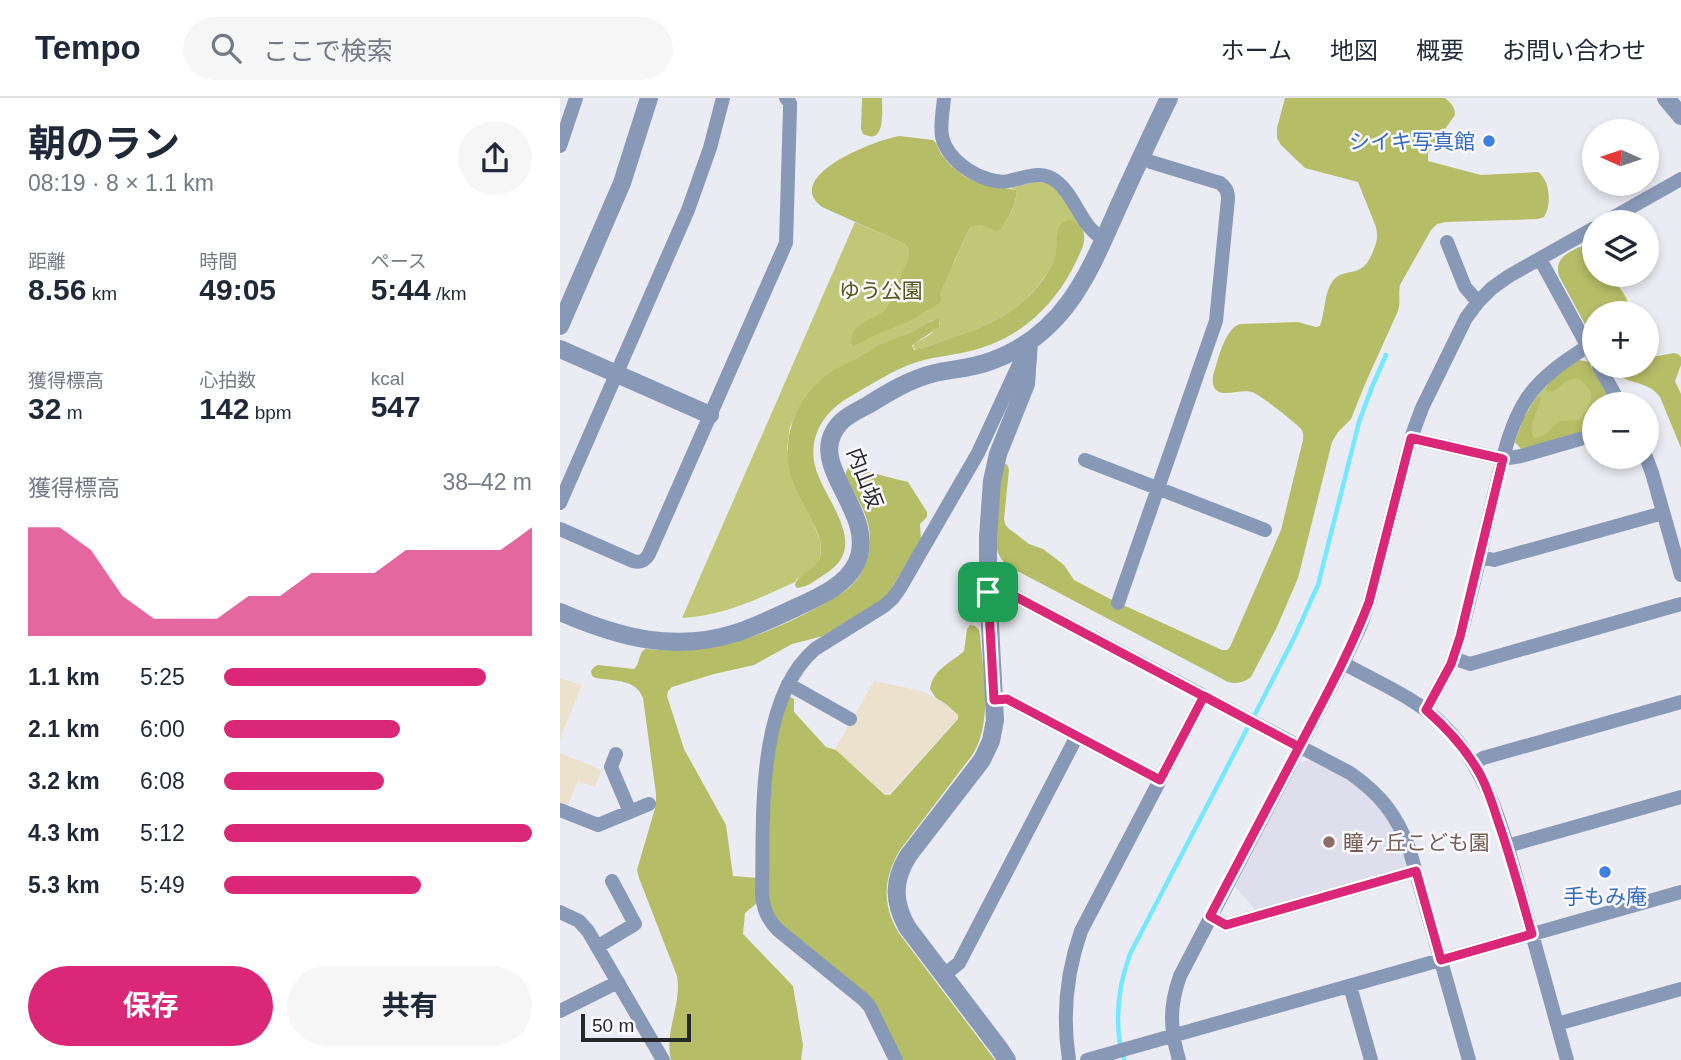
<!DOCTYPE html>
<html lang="ja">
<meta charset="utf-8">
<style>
body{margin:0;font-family:Helvetica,"Noto Sans JP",sans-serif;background:#f6f6f7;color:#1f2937;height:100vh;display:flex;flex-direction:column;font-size:26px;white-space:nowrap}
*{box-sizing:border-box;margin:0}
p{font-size:23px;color:#747a83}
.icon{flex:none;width:38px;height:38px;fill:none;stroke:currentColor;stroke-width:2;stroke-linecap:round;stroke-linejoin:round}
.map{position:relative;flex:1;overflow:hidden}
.sheet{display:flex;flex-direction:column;background:#fff;width:560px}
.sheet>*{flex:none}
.needle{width:46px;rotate:273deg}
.tools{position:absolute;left:1022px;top:21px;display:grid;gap:14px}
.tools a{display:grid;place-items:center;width:77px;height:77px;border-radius:50%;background:#fff;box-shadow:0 4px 10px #0003;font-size:35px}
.scale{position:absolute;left:21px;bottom:18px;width:110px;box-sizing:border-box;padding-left:7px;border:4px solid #27272a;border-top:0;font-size:19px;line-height:24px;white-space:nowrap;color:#27272a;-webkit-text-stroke:5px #f9f9fe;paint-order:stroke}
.pin{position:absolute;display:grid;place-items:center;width:60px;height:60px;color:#fff;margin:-30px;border-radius:14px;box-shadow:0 4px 10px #0006}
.round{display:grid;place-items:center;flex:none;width:74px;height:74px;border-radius:37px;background:#f6f6f7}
.overview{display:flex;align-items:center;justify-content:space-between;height:119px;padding:0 28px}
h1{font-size:38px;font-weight:700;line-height:52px}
.stats{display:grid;grid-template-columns:repeat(3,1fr);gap:10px;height:119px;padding:7px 28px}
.stats div{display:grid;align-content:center}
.stats b{font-size:30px;font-weight:700}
.stats small{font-size:19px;font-weight:400}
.stats p{font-size:19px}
.chart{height:196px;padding:14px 28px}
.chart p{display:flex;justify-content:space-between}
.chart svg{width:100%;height:126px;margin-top:7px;fill:#db2777;opacity:.7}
.cta{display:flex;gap:14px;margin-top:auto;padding:14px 28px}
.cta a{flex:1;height:80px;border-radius:42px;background:#db2777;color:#fff;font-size:28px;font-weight:700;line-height:80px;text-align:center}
.cta a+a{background:#f6f6f7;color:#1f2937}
ul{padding:0 28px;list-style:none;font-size:23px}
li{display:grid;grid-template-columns:112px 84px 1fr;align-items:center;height:52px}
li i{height:18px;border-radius:9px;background:#db2777}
header{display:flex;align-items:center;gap:42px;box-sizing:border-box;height:98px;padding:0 35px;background:#fff;border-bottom:2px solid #e0e1e3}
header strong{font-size:33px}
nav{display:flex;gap:38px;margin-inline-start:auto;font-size:24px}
.search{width:490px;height:63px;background:#f6f6f7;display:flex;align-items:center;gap:18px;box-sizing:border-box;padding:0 24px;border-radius:38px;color:#747a83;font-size:26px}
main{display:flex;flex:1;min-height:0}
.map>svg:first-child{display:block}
.industrial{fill:#ece1cc}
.built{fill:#dedeed}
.green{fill:#c0c878}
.forest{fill:#b5bd67}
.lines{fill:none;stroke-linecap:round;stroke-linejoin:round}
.stream{stroke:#73e8fe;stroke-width:4.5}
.minor{stroke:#8899b8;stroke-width:14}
.tertiary{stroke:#8899b8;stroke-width:18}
.route-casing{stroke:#fff;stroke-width:14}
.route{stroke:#db2777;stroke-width:9}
.shop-dot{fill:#3f7fe0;stroke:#f9f9fe;stroke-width:2.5}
.education-dot{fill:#8d6e63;stroke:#f9f9fe;stroke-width:2.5}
.labels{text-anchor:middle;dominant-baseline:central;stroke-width:5;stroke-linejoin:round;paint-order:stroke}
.shop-label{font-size:21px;fill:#366cbe;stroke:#f9f9fe;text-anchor:end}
.park-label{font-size:21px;fill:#535819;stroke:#f9f9fe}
.street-label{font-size:21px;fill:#27272a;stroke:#f9f9fe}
.education-label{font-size:21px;fill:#785e54;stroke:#f9f9fe;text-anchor:start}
</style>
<header>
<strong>Tempo</strong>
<div class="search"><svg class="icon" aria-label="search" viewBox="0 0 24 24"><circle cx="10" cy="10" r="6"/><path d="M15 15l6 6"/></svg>ここで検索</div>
<nav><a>ホーム</a><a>地図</a><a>概要</a><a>お問い合わせ</a></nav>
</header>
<main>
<section class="sheet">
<div class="overview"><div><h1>朝のラン</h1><p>08:19 · 8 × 1.1 km</p></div><a class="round"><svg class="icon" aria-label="share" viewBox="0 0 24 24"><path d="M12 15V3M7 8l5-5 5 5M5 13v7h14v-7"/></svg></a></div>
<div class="stats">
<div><p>距離</p><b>8.56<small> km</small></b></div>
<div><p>時間</p><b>49:05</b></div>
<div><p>ペース</p><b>5:44<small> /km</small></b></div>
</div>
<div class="stats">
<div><p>獲得標高</p><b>32<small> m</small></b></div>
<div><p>心拍数</p><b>142<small> bpm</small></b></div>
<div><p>kcal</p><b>547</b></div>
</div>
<div class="chart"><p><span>獲得標高</span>38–42 m</p>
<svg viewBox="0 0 160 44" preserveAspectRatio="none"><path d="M0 44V6L10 6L20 14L30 30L40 38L50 38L60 38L70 30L80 30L90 22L100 22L110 22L120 14L130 14L140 14L150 14L160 6V44z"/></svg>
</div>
<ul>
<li><b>1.1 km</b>5:25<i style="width:85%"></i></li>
<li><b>2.1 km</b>6:00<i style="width:57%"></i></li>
<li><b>3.2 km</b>6:08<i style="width:52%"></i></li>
<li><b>4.3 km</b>5:12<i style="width:100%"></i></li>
<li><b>5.3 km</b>5:49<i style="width:64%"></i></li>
</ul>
<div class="cta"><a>保存</a><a>共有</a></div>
</section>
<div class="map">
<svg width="1121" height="962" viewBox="0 0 1121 962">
<rect width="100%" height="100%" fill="#ebebf3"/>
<path class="industrial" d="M0,580L22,587L0,641Z
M314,583L362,593L386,606L399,619L327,698L275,651Z
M0,655L42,672L35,689L18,683L7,709L0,706Z"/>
<path class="built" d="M750,662L787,681L802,692L816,704L836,735L847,765L843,771L696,813L675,788L739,665Z"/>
<path class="green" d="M474,84C480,84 485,84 491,87C502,95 514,118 522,129L497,135C497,142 497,150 496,157C494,166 489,174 483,181C454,224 403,237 357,252L353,250L354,246C363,241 375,235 380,225L372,222L353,234L323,245L266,278L240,308L230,329L227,351L260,443L261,452L260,460L256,467L237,481L235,484C198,501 163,518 122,520L295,124L393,167L410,129C417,125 427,128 433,132L440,131C448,121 458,106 456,92L450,90Z
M1019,262L1034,306V330L955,344L972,305L983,291Z"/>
<path class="forest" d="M302,0H322C322,13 326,48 303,36L301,31Z
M725,0H885C891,5 895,9 895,17L868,55V63L921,77L978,74C990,82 992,107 984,119L978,121L886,124L877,126L871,132L840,187C838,196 841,204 838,213L805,286L791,321L778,334L772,344L738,480L716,531L691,579C683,585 677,586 668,584L450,469C446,466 441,462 439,457C431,443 440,385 443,368L446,366L448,368L449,372L444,421L445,426L448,430L469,446L483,451L504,467L514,482L552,502L662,552H667L670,549L721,432L743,342C743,336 744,336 741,331C736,325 699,296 692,294C678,290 650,306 653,278C658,263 664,231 680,226L738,224L756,229L760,228C765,215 764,196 772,184C785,166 802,185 814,151C817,144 818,138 816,129L798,84L745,70L721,47L717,40V30Z
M339,38L373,42L376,45L381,56L391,68L404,78L418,85L456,92C458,105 448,121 440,132L435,133C427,129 419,125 410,129L380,195L381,202L378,206L348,224L319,235L293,248L291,245C294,218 316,226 328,208L349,160V150L345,146L262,109C256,104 251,99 252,91C255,66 317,42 339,38Z
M509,122C527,126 527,142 520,155C500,202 464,239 414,252C396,257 376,258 357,264C332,272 309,288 286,301C274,309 264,318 258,332C253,343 252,356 255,368C264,403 312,448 265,476C256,482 248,489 237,490L235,487C239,473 259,472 261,455C263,429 233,397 229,370C223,336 237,301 264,279C274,271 286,266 297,260C306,254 315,249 325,244C333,241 342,238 350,235C360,231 368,222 379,221V229L354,246L352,248L354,252C365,250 375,246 386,242C423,231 459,215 482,183C487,176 493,168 495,159C499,145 492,126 509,122Z
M1023,148L1029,150L1034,156V177H1049C1058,188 1071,200 1069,215H1034V243L999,178C994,161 1008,153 1023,148Z
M1114,255L1118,256L1121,259V267L1115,283L1121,296V350L1100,299C1088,281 1060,287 1048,268H1087V260Z
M1019,262L1029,264L1052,306H1034V330L961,351L955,344L963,321L976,300L979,298L981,301C977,314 968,327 974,340C988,339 990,330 999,323L1019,322C1033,306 1037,294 1018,280L1006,283L994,293L988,294L986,292C989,278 1007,270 1019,262Z
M288,370L296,371L348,384L367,414V419L360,426L361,441L328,496L320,503L263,538L232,546L194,567L154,576L112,589L108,593L107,598L124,651L166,727L173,778L197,780V805L185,815L183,836L233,888L243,947L241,962H111C104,932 122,908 117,878L79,780L77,772L96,707V696L83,600C76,581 54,583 36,580L32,578L31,573L34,569L38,567L74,571C80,566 78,556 85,551C94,551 103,553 112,552C133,550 155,547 176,543C201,539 273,505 292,487C303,476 310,460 310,443C311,420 296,399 286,379V374Z
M410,527L415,528L419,532L420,537C423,575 433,623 413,656L340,752C323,781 322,805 338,834L435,962H341L320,914L222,828L210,813L208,795L211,663L227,603L230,599L234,601V614L266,649L276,652L325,697H330L398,621V617L386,606L376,600L370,591C373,571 391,565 404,553L407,531Z"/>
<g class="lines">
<path class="stream" d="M695,616L734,540L758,487L799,324L812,289L826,257
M560,946C555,914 559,886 570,856L688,629
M564,959V962"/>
<path class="minor" d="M384,0C383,12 380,26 382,38C386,63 425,88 449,83C465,80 481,71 496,83C516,98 521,130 544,141
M0,48L16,0
M1045,124L1121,81
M887,144L905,189L918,204
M980,161L1034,260
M1039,268L1060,306
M851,340L943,361L961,358L1034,337
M1086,359L1092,375L1121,477
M525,362L705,432
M0,405L128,112L150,50L163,0
M0,431L73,463C81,465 85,463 89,456L226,145L230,11V5L226,0
M920,459L934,462L1103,415
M428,493H445L790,675C820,696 836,716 849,750L909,962
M558,505L656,223L668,101C668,93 666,90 660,85L591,64L581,59
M893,560L910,566L1121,506
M783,565C815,583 856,600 882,626C934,676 948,752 967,818C980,866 994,914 1007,962
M228,586L290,621
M434,602L447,601L600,682
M866,612L891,566L900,539C913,492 923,444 934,397C942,365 948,329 967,300C983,277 1005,263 1028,248
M56,656L51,669L70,714
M914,666L923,660L1121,604
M0,712L38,727L89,706
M947,748L1121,699
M0,814L19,823L28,833L103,962
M651,818L666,827L856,773
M37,849L75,826L52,783
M384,877L399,865L517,638
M790,888L811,962
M0,913L58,884
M997,926L1121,891
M336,962L310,909L304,902L218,832C207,821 203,810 202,795C204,722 195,603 255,551L324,508L333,500L340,490L418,355L467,249
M509,962C502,917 506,876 521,833L644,598
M527,962L1121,794
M619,962C610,931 609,909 620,878L783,565L800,529L809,504L851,340L862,310L906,220L918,204L932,190L949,178L1034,130"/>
<path class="tertiary" d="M1106,0L1121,18
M0,228L62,85L89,0
M0,251L150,317
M0,514C60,540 115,555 179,534C199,527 218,518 237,509C258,499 285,488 296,466C321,414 240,366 281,324C289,316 299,312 308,307C329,294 350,281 375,275C394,271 413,270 431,263C507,236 530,172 560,105C576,70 592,35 609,0
M447,962L439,950L347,829C333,803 333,783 348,758L422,662L431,643L435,622L428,489V439L432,383L438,356L466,286L469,244"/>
</g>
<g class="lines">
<defs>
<path id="route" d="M428,494L445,493L739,649L650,818L666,827L856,773L881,862L972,836C961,798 951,760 938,723C933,707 928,692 921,678C907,652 888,631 866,612L891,566L900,539L943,361L851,340L809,504C790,554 764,601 739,649L644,598L600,682L447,601L434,602L428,494"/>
</defs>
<use href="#route" class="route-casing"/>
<use href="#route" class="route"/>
</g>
<g class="shop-dot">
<circle cx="929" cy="43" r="7"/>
<circle cx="1045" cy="774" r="7"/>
</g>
<circle class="education-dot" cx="769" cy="744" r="7"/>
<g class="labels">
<g class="shop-label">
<text x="915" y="43">シイキ写真館</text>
<text x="1045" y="798" text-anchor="middle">手もみ庵</text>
</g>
<g class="park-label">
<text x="321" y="192">ゆう公園</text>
</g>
<g class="street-label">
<text transform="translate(305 380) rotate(69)">内山坂</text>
</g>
<g class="education-label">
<text x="783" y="744">瞳ヶ丘こども園</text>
</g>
</g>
</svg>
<div class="tools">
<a><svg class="needle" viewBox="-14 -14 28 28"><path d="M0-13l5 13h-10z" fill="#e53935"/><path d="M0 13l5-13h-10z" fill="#747a83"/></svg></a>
<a><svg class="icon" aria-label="layers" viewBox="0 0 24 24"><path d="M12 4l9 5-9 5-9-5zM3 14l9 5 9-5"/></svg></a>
<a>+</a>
<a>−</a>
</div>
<div class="scale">50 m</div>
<div class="pin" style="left:428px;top:494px;background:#1e9e55"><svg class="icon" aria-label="arrive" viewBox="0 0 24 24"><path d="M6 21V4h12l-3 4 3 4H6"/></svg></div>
</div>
</main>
